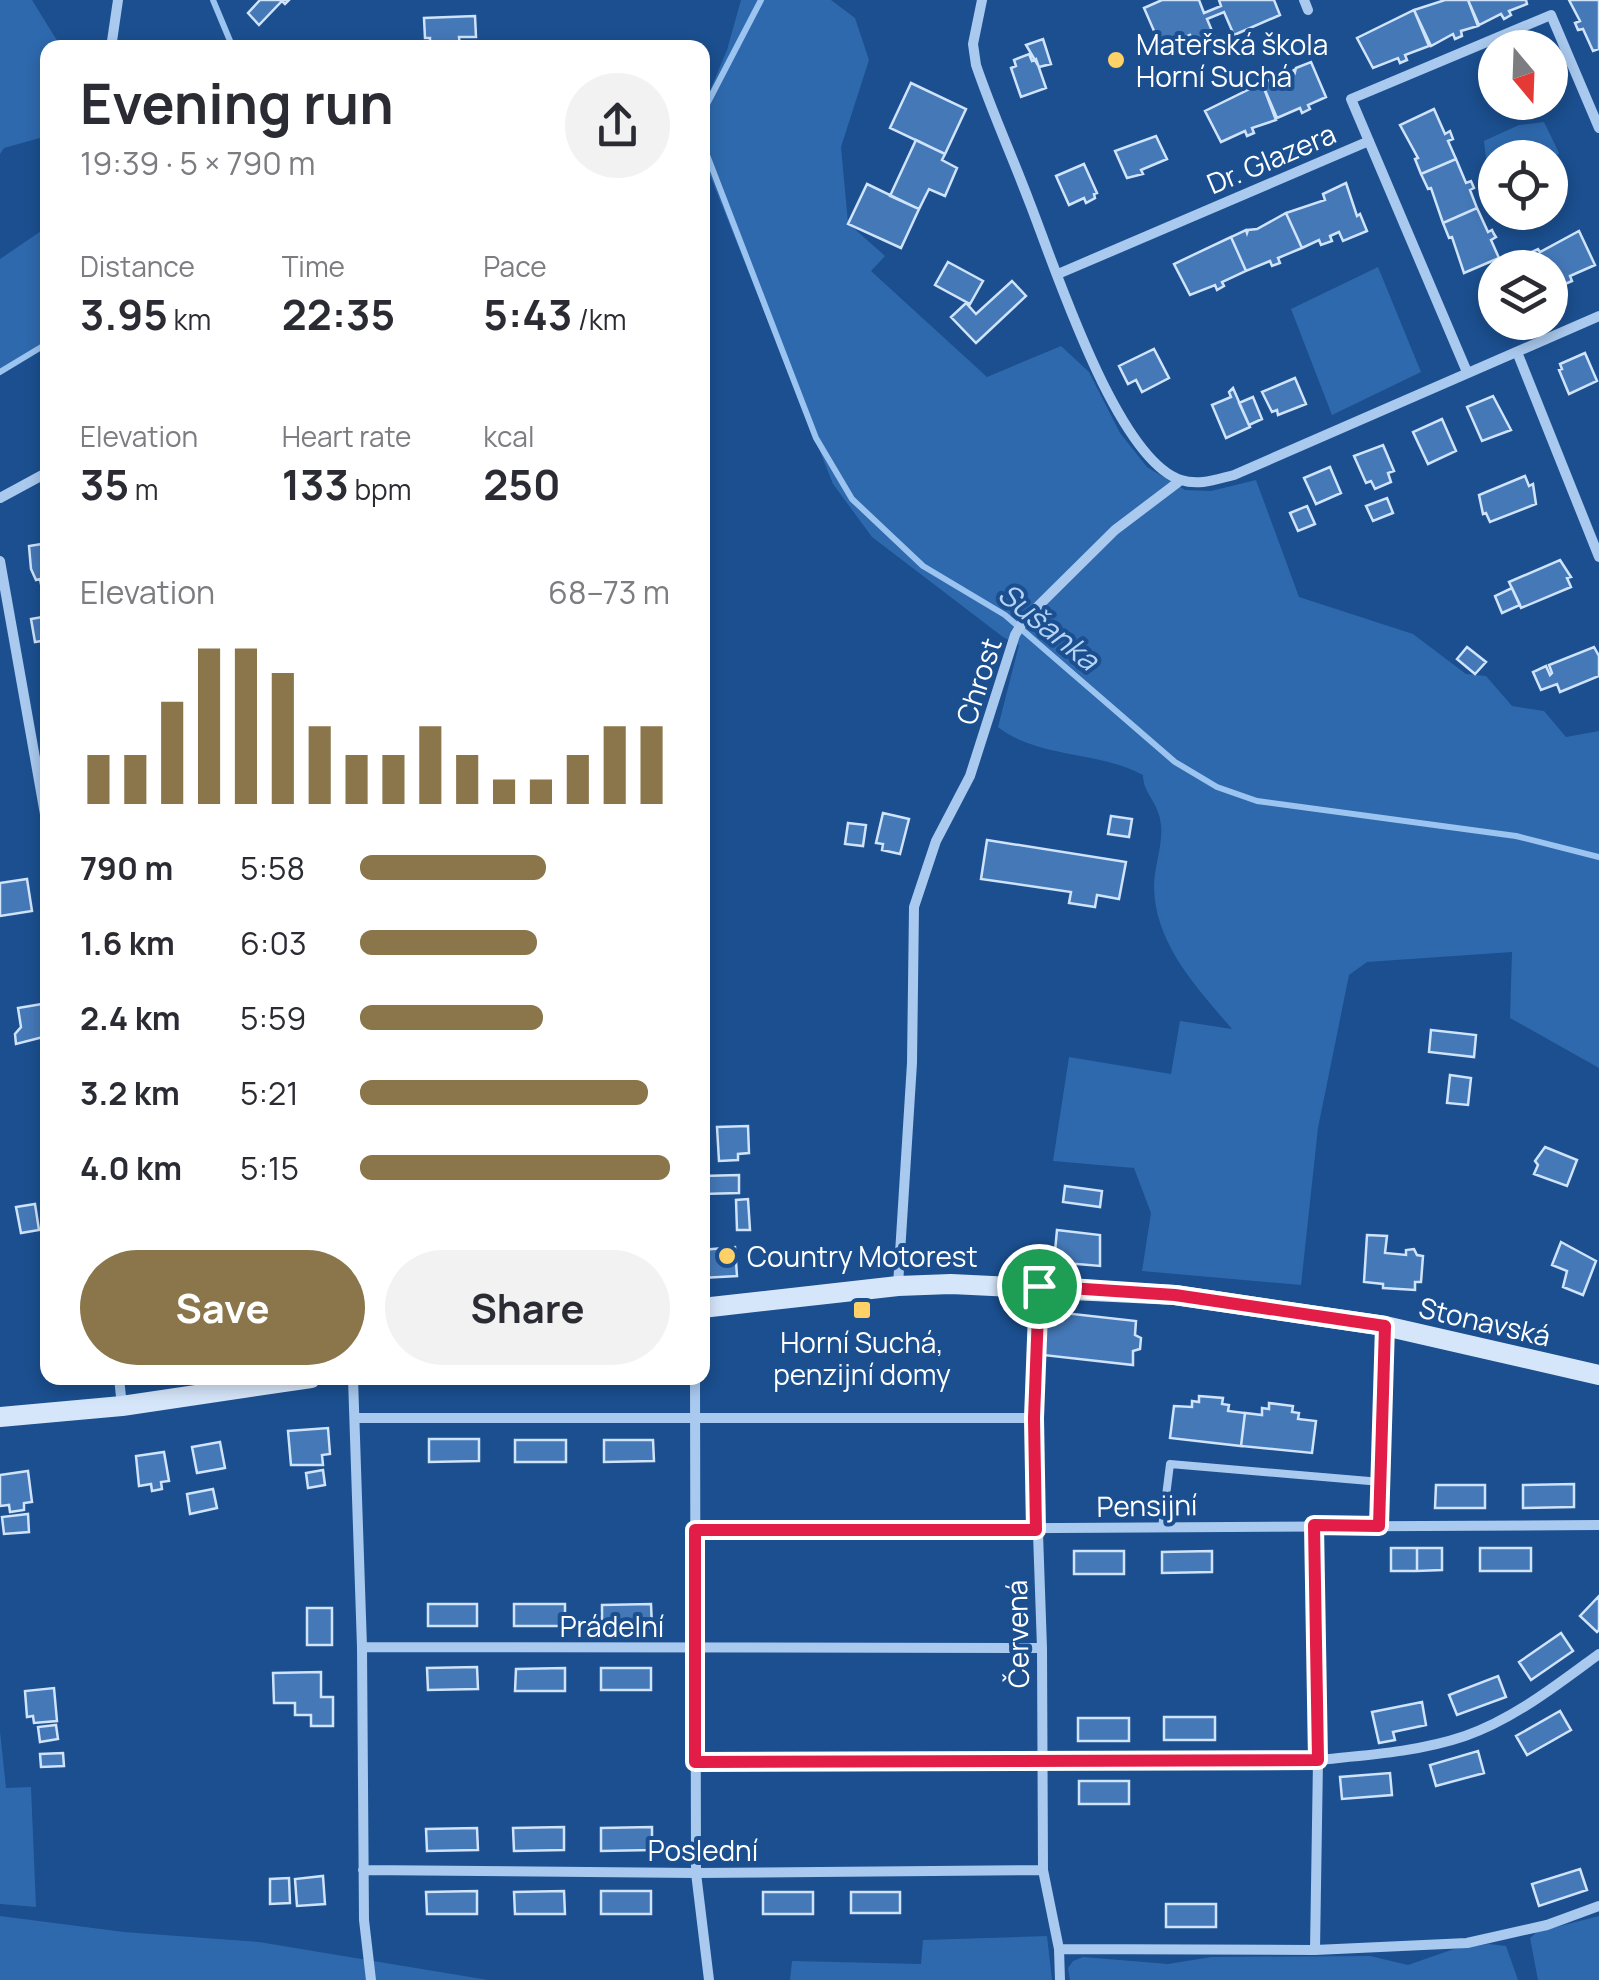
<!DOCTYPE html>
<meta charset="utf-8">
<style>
body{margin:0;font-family:Manrope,sans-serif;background:#f2f2f3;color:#2b2b33;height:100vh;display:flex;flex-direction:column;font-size:38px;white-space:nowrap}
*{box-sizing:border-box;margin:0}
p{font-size:32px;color:#7c7c81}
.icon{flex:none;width:55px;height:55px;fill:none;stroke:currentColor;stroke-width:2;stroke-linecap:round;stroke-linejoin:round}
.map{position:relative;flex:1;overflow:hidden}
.side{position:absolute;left:40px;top:40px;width:670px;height:1345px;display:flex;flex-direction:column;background:#fff;border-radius:20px;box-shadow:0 5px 15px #0003}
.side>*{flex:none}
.needle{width:65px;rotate:161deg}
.buttons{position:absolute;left:1478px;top:30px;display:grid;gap:20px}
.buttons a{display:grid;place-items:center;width:90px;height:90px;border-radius:50%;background:#fff;box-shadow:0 5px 15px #0003;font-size:50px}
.pin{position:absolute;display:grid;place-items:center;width:85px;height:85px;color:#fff;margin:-42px;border:5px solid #fff;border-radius:50%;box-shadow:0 2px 10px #0007}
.round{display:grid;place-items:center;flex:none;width:105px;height:105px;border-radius:52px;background:#f2f2f3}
.headline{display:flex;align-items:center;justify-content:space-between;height:170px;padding:0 40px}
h1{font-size:55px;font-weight:700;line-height:75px}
.stats{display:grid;grid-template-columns:repeat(3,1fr);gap:15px;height:170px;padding:10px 40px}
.stats div{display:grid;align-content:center}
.stats b{font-size:42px;font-weight:700}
.stats small{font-size:28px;font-weight:400}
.stats p{font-size:28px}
.chart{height:280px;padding:20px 40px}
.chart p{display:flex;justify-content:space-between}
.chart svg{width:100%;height:180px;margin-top:10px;stroke:#8a764a;stroke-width:6}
.action{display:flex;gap:20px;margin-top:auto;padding:20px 40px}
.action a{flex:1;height:115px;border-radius:60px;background:#8a764a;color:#fff;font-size:40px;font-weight:700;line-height:115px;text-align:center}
.action a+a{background:#f2f2f3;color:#2b2b33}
ul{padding:0 40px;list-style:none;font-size:32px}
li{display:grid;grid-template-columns:160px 120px 1fr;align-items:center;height:75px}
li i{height:25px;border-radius:12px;background:#8a764a}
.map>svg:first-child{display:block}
.green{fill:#2e69ad}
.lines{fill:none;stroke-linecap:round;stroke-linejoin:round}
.stream{stroke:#9cc4f0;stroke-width:6}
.building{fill:#4478b7;stroke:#cfe3fa;stroke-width:2.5}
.service{stroke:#a9c9ee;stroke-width:8}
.minor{stroke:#a9c9ee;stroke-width:10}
.secondary{stroke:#d6e6fa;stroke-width:20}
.route-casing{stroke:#fff;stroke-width:20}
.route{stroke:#e11d48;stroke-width:12}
.poi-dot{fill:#ffd166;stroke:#1b4f8f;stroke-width:4}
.labels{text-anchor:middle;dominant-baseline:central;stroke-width:8;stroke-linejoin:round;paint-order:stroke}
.poi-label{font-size:28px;fill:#fff;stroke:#1b4f8f;text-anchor:start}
.street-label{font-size:28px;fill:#fff;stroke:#1b4f8f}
.water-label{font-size:30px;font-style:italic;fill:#b5d3f5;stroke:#1b4f8f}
</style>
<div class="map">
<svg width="1599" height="1980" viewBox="0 0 1599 1980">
<rect width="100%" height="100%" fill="#1b4f8f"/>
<path class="green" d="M0,0H32L61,47L48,48L47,136L4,148L0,154Z
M741,0H831L855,18L869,60L841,147L848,223L885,256L871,271L987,377L1061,346L1089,372L1120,433L1147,467L1185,490L1211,491L1256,480L1299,597L1413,634L1466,674L1486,676L1512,706L1544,711L1566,737L1599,731V1068L1510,1018L1512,952L1367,962L1349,975L1318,1128L1301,1285L1142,1271L1151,1213L1134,1168L1053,1161L1069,1057L1171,1074L1180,1021L1232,1029C1197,988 1155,944 1154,887C1154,866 1163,846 1161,825C1159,802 1143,794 1143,775C1099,751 1037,758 998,727L1019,645L1003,637L872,537L833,484L707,168L703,166V107L727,50Z
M1544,122L1559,153L1550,163V158H1495V177L1486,159L1484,141L1519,125Z
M47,227V343L0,372V259Z
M1378,267L1421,372L1332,415L1291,309Z
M0,1731L6,1788L31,1787L36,1907L0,1904Z
M0,1916L124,1932L259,1942L488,1980H0Z
M1599,1916V1980H1538L1530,1938L1537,1932Z
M1047,1936L1052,1980H790L792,1961L921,1964L923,1940Z
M1489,1944L1506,1946L1518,1980H1070L1068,1968L1073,1961L1083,1957L1168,1964L1211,1957L1370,1956L1408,1965L1454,1949Z"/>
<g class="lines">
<path class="stream" d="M213,0L233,48
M702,142L816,438L852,499L923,566L1005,615L1175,762L1217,787L1257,801L1516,836L1599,857
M703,142L706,106L761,0
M0,372L48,343"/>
</g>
<path class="building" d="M260,0H289L285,4L282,1L259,25L248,13Z
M1162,0H1199L1204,13L1221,6L1219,0H1274L1280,15L1234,35L1224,12L1207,19L1218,45L1198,54L1190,35L1161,47L1144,8Z
M1445,0H1468L1478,26L1461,31L1462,36L1455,39L1453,34L1431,46L1414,10Z
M1468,0H1526L1527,4L1509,11L1511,15L1504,19L1501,14L1479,25Z
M1569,0H1599V49L1593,51L1583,29L1578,30L1575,23L1580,21Z
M1414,10L1429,46L1405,55L1407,60L1400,63L1398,58L1373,68L1357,38Z
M475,16L476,37H459L460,46L430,47V38H425L424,18Z
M1043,39L1051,64L1039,67L1026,45Z
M1029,54L1032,61L1036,59L1046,88L1021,97L1011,68L1016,66L1014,60Z
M1311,62L1326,97L1308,105L1310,109L1302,113L1300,108L1277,118L1262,83L1277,77L1278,80L1294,70L1295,72L1296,68Z
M911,83L966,109L945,154L890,128Z
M1262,83L1276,120L1252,128L1254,133L1247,136L1245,131L1221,142L1205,111Z
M1434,109L1445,134L1450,131L1453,139L1448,141L1456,159L1421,174L1415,159L1418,158L1400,125Z
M1156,136L1167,159L1141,170L1143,174L1127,178L1115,151Z
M916,140L945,154L942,160L957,168L945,196L929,189L919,209L890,196Z
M1456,159L1466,183L1471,181L1474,188L1470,190L1477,208L1443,223L1431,188L1428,189L1421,174Z
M1084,164L1097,193L1094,194L1095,198L1086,203L1084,198L1069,205L1056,176Z
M1346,183L1357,216L1360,214L1367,231L1343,241L1339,232L1330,236L1332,241L1321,245L1319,240L1302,248L1286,213L1325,200L1323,194Z
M867,184L919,209L901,248L848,224Z
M1477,208L1488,232L1492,230L1494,234L1496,237L1491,240L1499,258L1464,273L1452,237L1449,238L1443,223Z
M1286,213L1302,248L1278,258L1280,263L1272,266L1270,261L1246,271L1231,237L1246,230L1247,233L1248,230L1257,229Z
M1579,231L1595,265L1570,276L1572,281L1565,284L1563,279L1550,285V268H1528L1523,256L1538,249L1540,252Z
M1231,237L1246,271L1222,282L1224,286L1217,290L1215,285L1190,295L1174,264Z
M948,262L983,281L970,304L935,285Z
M1012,281L1026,296L976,343L951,317L966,303L976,314Z
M1154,349L1169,378L1142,392L1136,380L1128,384L1119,366Z
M1585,353L1597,381L1569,394L1559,370L1562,369L1560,364Z
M1295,378L1306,404L1278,415L1277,410L1272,412L1262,392Z
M1233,388L1250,427L1226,438L1212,405L1231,397L1229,392Z
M1493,396L1511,430L1482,441L1467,407Z
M1253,397L1262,419L1249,425L1239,403Z
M1442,419L1456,451L1428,464L1413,432Z
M1383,445L1394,471L1388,473L1391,482L1375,489L1371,481L1366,483L1354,456Z
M1330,467L1341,493L1316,504L1304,478Z
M1525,476L1529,486L1533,484L1536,504L1490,522L1486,513L1483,514L1479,495Z
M1387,498L1393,513L1373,521L1366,506Z
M1307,506L1315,524L1298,531L1290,513Z
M48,543V593L43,594L40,579L36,580L31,569L29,546Z
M1560,560L1571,577L1567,578L1571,587L1521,608L1509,582Z
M1512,588L1520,605L1502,613L1495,596Z
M48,616V640L35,642L31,619Z
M1467,647L1486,662L1475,674L1457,659Z
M1594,647L1599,656V676L1560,692L1557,684L1541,690L1533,672L1546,666L1550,675L1552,673L1549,665Z
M883,813L909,819L900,854L882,850L883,844L876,843Z
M1111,816L1132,819L1129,837L1108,834Z
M848,823L866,825L863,846L845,844Z
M987,840L1126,862L1119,899L1097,895L1095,907L1069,903L1071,892L981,879Z
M27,879L32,911L0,916V883Z
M42,1004L47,1036L16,1044L15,1034L21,1027L18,1008Z
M1431,1030L1476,1035L1474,1057L1429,1052Z
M1450,1075L1471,1078L1468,1105L1447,1103Z
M748,1126L749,1153L738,1154V1160L719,1161L717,1127Z
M1545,1147L1577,1160L1567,1186L1534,1174L1538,1165L1535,1161Z
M739,1175V1193L702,1194V1176Z
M1065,1186L1102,1191L1100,1207L1063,1202Z
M748,1199L750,1230H737L736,1200Z
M35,1204L39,1230L21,1233L16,1207Z
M1057,1230L1100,1235V1266L1054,1262Z
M1367,1235L1387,1236L1385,1253L1406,1255V1250L1414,1249L1417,1255L1423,1256L1421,1282H1415V1290L1383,1288V1284L1364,1282Z
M1561,1242L1596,1261L1583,1295L1563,1287L1567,1271L1552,1265Z
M735,1247L737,1276L702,1278V1250Z
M1046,1311L1136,1321L1135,1335L1141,1338L1140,1349L1133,1351V1365L1043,1355Z
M1199,1396L1223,1398L1222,1404L1229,1405L1228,1411L1245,1413L1241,1446L1170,1438L1174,1406L1192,1407V1401L1199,1402Z
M1269,1403L1293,1406L1292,1412L1299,1413L1298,1419L1316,1421L1312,1453L1241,1446L1245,1413L1262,1415V1408L1269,1409Z
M328,1428L330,1454L322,1455L323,1465H291L288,1431Z
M429,1439H479V1461L429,1462Z
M515,1440H566V1462H515Z
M604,1440H653L654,1461L604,1462Z
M220,1442L225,1468L197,1473L192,1447Z
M164,1452L169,1481L161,1482L162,1489L152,1491L151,1484L139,1486L136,1456Z
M323,1470L325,1485L308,1488L306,1473Z
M28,1471L32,1502L24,1503V1510L10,1512L9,1505L0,1506V1475Z
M1574,1484V1507L1523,1508V1485Z
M1436,1485H1485V1508H1435Z
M213,1489L217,1508L190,1514L187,1494Z
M28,1514L29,1532L4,1534L2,1517Z
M1391,1548H1417V1571H1391Z
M1417,1548H1442V1570L1417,1571Z
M1480,1548H1531V1571H1480Z
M1074,1551H1124V1574H1074Z
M1212,1551V1572L1162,1573V1552Z
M1599,1596V1630L1597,1632L1580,1616Z
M428,1604H477V1626H428Z
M514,1604H565V1626H514Z
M651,1604L652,1627L602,1628V1605Z
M307,1608H332V1645H307Z
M1561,1633L1573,1651L1531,1680L1519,1662Z
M477,1667L478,1689L428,1690L427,1668Z
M565,1668V1691H515L516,1669Z
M601,1668H651V1690H601Z
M321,1672V1697H333V1726H311V1715H295V1703H274L273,1673Z
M1498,1676L1506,1697L1457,1715L1449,1695Z
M54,1688L57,1721L34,1723L33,1716L27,1717L25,1691Z
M1422,1702L1426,1725L1393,1732L1395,1740L1379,1743L1372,1712Z
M1560,1711L1571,1730L1527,1755L1516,1736Z
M1164,1717H1215V1740H1164Z
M1078,1718H1129V1741H1078Z
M56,1725L58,1739L40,1742L38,1727Z
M1478,1751L1484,1773L1436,1786L1430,1765Z
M63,1753L64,1766L41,1767L40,1754Z
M1390,1773L1392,1795L1342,1799L1340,1777Z
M1079,1781H1129V1804H1079Z
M564,1827V1850L514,1851L513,1828Z
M652,1827V1850L601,1851V1828Z
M477,1828L478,1850L427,1851L426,1829Z
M1580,1869L1587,1890L1539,1906L1532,1884Z
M323,1876L325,1904L297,1906L295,1879Z
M289,1878L290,1903L270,1904V1879Z
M477,1891V1914H427L426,1892Z
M564,1891L565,1914H515L514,1892Z
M601,1891H651V1914H601Z
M763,1892H813V1914H763Z
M851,1892H900V1913H851Z
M1166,1904H1216V1927H1166Z"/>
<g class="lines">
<path class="service" d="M1162,1528L1170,1464L1381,1482"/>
<path class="minor" d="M982,0L973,44L976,65C992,112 1012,156 1029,201C1054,264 1116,459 1181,480C1199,486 1217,479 1234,475L1599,316
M1304,0L1308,10
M111,48L118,0
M1058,274L1369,141
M1517,352L1599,557
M1467,372L1351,99L1551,15L1599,128
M0,498L48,472
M0,561L48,831
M898,1285L912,1063L914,907L936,841L970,776L1015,635L1024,620L1115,530L1181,480
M1039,1287L1034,1418L1042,1648L1043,1870L1059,1949L1060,1980
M119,1378L122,1406
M353,1378L362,1647L364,1920L371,1980
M695,1378L696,1873L709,1980
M356,1418H1034
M1314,1525L1318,1760L1315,1950
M1379,1526L1385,1326
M695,1530L1599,1525
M362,1647L1042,1648
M695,1763L1318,1760C1367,1755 1418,1752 1465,1736C1514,1719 1558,1684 1599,1654
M363,1870L696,1873L1043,1870
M1059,1949L1315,1950L1467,1943L1547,1925L1599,1906"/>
<path class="secondary" d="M702,1308L898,1286L951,1284L1175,1295L1385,1326L1599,1375
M0,1417L122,1406L311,1378"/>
</g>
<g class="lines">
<defs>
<path id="route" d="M1039,1286L1175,1295L1385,1326L1379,1526L1314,1525L1318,1760L695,1762V1530H1036L1034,1418Z"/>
</defs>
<use href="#route" class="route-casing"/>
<use href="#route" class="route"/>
</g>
<g class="poi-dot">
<circle cx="1116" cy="60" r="10"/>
<circle cx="727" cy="1256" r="10"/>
<rect x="852" y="1300" width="20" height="20" rx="5"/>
</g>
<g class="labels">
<g class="poi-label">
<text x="1136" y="44">Mateřská škola<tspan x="1136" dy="32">Horní Suchá</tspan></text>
<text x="747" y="1256">Country Motorest</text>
<text x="862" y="1342" text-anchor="middle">Horní Suchá,<tspan x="862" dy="32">penzijní domy</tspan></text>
</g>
<g class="street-label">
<text transform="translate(1271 158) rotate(-23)">Dr. Glazera</text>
<text transform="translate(978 681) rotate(-72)">Chrost</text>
<text transform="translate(1485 1321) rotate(13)">Stonavská</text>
<text transform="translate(1147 1505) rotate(-1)">Pensijní</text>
<text x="612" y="1626">Prádelní</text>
<text transform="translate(1017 1634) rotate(-91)">Červená</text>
<text x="703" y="1850">Poslední</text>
</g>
<g class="water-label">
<text transform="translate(1049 626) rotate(39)">Sušanka</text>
</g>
</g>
</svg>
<div class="buttons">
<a><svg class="needle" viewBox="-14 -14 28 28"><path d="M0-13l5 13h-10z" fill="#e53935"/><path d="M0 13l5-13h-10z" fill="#7c7c81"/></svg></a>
<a><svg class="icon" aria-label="locate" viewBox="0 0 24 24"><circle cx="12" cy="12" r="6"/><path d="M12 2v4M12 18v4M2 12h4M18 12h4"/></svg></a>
<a><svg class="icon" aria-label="layers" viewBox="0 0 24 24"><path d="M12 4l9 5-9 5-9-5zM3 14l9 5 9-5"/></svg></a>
</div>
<div class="pin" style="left:1039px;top:1286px;background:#1e9e55"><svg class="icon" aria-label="arrive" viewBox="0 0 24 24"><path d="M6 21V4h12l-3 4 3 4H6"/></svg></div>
<section class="side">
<div class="headline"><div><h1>Evening run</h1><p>19:39 · 5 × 790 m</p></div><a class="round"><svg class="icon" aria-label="share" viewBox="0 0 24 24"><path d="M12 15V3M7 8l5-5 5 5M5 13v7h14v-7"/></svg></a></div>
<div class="stats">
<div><p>Distance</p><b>3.95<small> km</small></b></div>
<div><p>Time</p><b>22:35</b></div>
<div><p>Pace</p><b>5:43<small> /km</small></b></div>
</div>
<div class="stats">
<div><p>Elevation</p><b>35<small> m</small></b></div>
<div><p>Heart rate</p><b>133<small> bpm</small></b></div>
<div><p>kcal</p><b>250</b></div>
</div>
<div class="chart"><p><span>Elevation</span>68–73 m</p>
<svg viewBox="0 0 160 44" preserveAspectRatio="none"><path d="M5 44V32M15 44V32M25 44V19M35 44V6M45 44V6M55 44V12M65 44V25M75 44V32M85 44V32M95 44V25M105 44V32M115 44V38M125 44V38M135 44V32M145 44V25M155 44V25"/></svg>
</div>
<ul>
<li><b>790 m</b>5:58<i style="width:60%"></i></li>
<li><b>1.6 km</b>6:03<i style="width:57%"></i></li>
<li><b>2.4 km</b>5:59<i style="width:59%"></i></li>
<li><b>3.2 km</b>5:21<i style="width:93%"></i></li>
<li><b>4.0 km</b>5:15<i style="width:100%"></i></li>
</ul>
<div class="action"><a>Save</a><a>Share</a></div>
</section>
</div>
